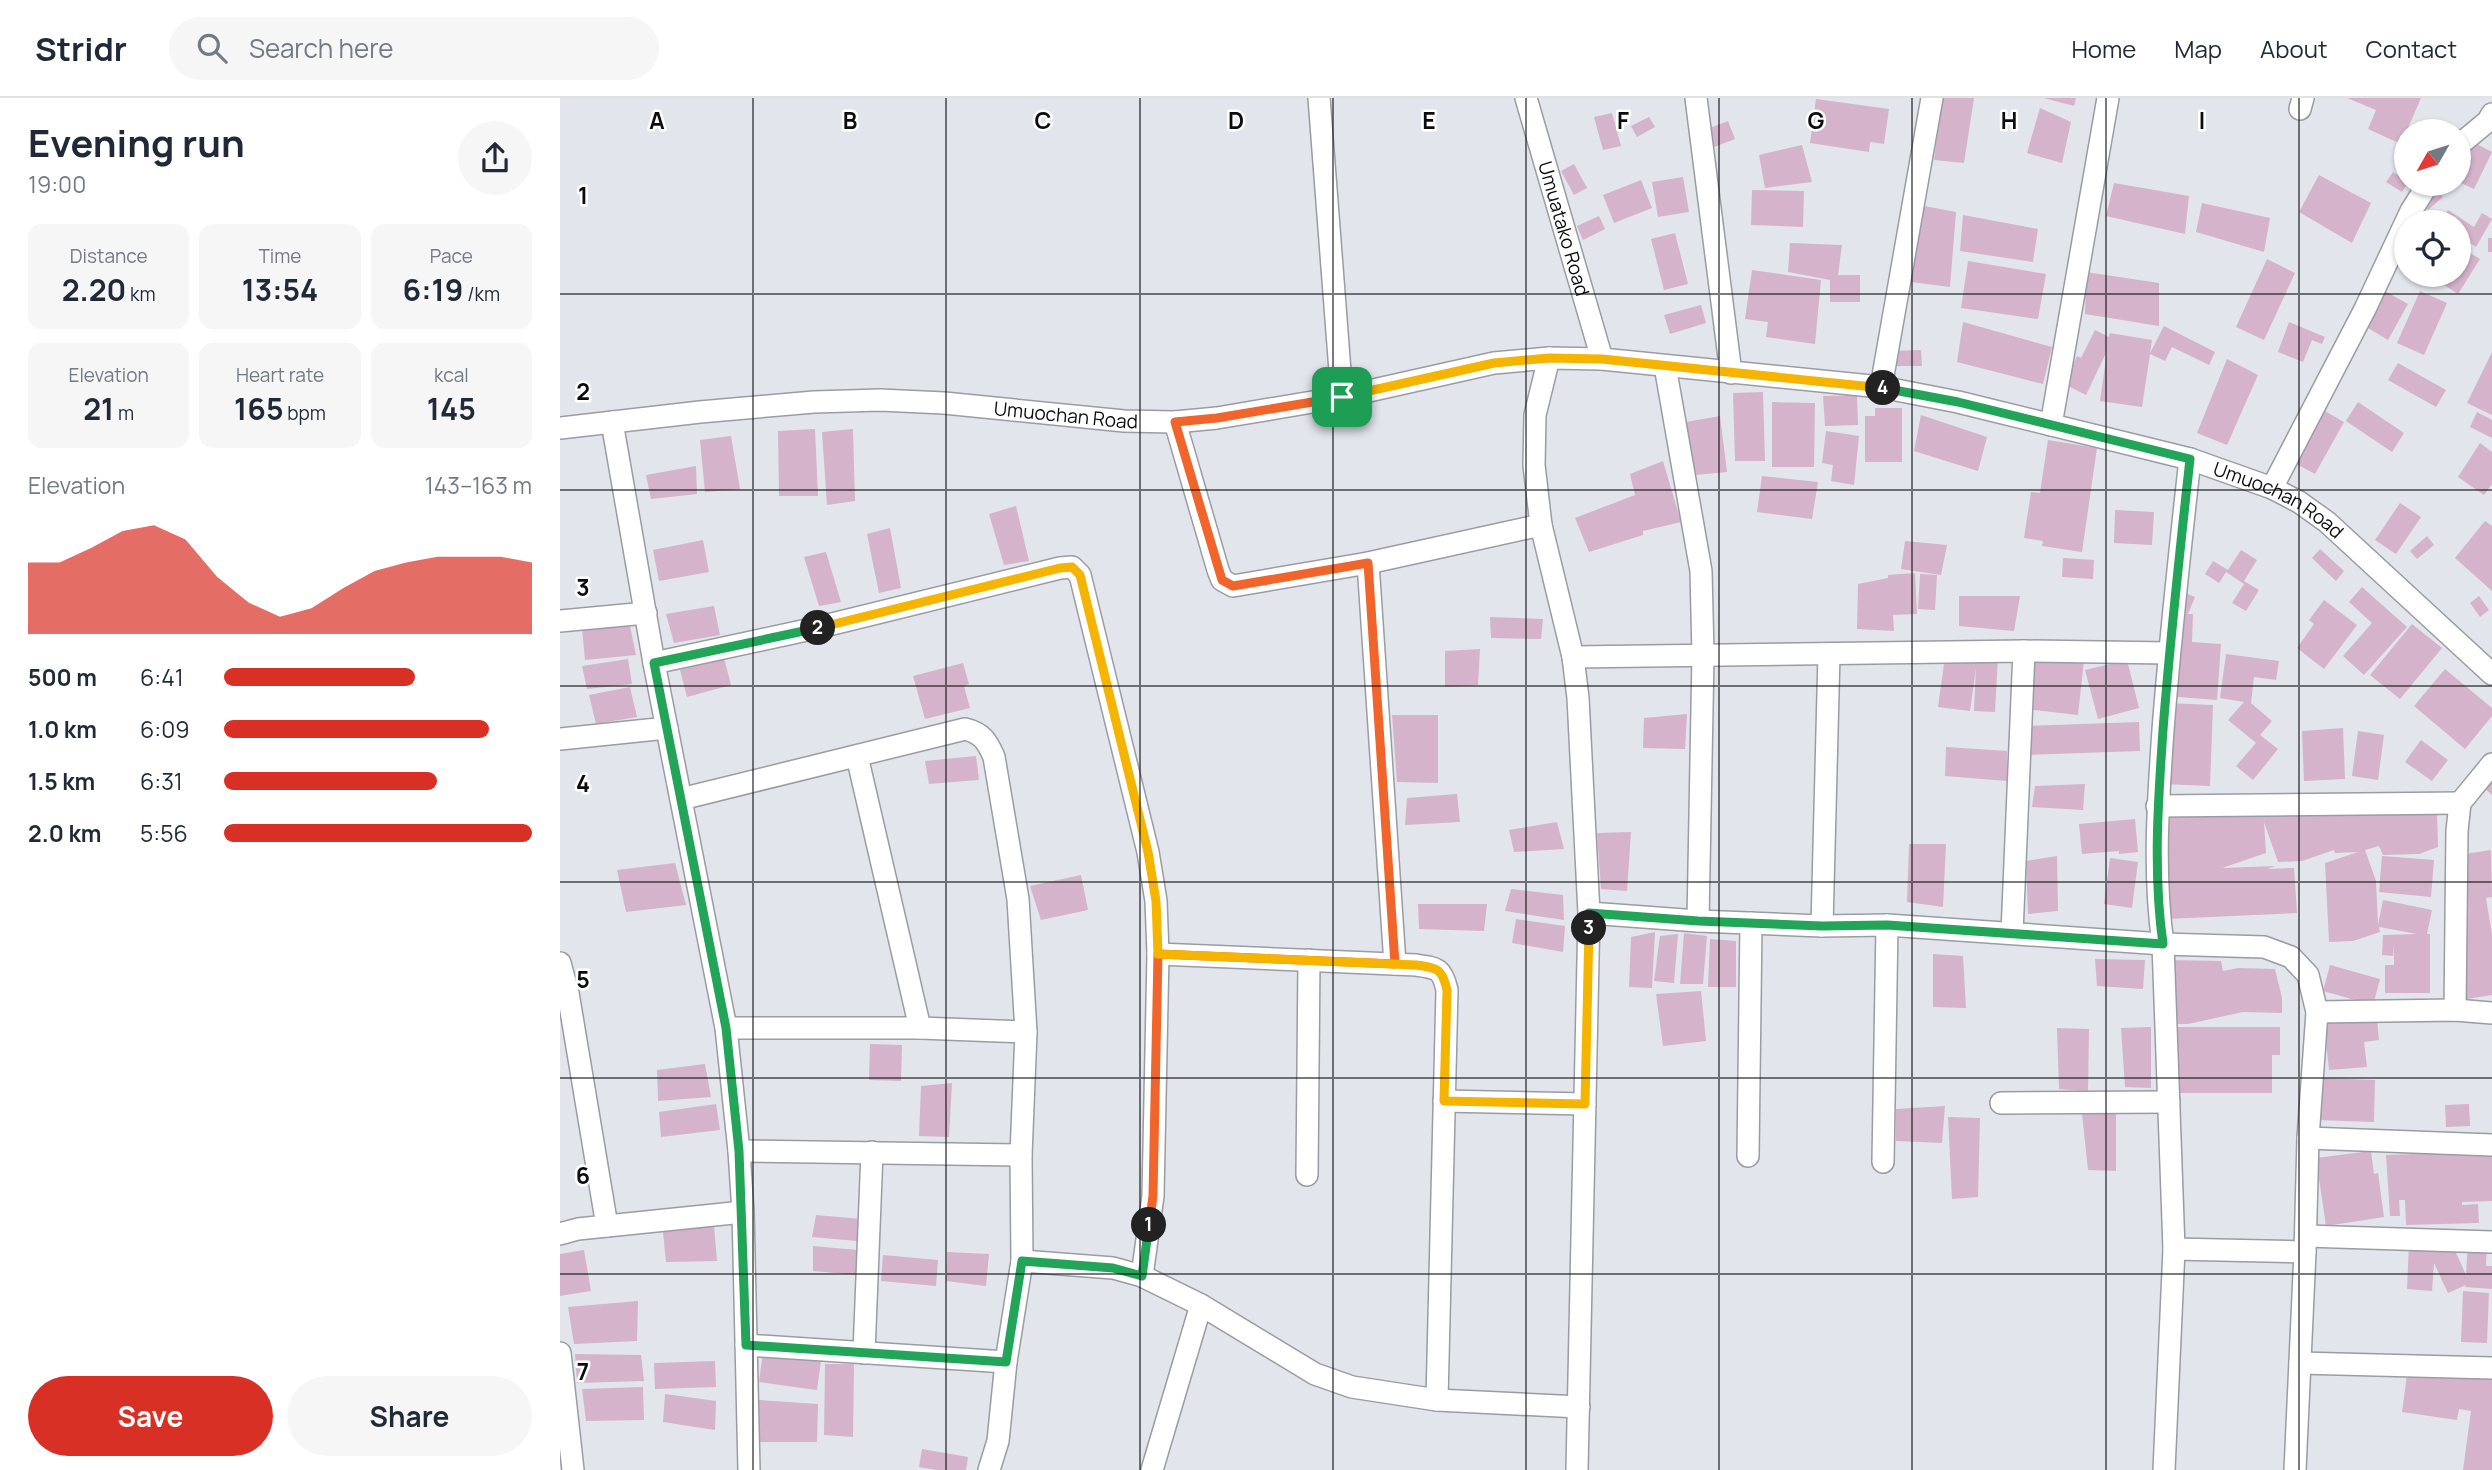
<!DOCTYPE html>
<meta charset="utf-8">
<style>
body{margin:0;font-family:Manrope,sans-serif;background:#f6f6f7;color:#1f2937;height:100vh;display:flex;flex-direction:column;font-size:26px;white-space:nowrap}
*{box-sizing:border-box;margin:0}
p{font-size:23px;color:#747a83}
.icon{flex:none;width:38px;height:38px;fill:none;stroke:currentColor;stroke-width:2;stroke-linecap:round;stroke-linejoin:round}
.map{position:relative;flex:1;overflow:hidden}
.details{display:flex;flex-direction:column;background:#fff;width:560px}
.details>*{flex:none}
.needle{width:46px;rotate:231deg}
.tools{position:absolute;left:1834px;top:21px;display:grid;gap:14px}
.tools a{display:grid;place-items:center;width:77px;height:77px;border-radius:50%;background:#fff;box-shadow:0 2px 5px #0004;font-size:35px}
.pin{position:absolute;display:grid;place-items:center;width:60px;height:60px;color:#fff;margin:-30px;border-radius:14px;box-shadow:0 4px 10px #0006}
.km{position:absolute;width:35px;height:35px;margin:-18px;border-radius:50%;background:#222;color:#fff;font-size:19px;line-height:35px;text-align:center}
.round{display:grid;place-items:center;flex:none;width:74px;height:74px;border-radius:37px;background:#f6f6f7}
.summary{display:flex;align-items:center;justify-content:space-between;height:119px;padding:0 28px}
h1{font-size:38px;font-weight:700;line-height:52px}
.stats{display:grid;grid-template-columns:repeat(3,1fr);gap:10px;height:119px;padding:7px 28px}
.stats div{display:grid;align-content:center;border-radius:14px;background:#f6f6f7;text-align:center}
.stats b{font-size:30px;font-weight:700}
.stats small{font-size:19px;font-weight:400}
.stats p{font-size:19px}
.chart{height:196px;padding:14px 28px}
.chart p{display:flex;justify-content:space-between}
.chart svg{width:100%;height:126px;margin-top:7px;fill:#d93025;opacity:.7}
.button{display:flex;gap:14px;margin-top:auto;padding:14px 28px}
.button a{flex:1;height:80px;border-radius:42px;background:#d93025;color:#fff;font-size:28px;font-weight:700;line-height:80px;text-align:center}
.button a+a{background:#f6f6f7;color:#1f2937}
ul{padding:0 28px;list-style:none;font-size:23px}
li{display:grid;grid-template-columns:112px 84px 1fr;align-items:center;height:52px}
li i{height:18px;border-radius:9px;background:#d93025}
header{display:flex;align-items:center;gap:42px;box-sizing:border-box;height:98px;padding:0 35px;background:#fff;border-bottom:2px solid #e0e1e3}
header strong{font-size:33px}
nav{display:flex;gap:38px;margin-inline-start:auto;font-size:24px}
.search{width:490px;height:63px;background:#f6f6f7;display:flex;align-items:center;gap:18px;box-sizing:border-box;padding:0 24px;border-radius:38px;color:#747a83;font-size:26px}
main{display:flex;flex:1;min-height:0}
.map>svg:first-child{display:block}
.building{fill:#d5b3ca}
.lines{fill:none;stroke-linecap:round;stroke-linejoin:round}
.minor-casing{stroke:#9a9ca3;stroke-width:24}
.minor{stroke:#fff;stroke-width:21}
.split-1-casing{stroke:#fff;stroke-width:14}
.split-2-casing{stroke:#fff;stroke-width:14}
.split-3-casing{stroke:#fff;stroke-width:14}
.split-4-casing{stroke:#fff;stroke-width:14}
.split-5-casing{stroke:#fff;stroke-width:14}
.split-1{stroke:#f0652b;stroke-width:9}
.split-2{stroke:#22a559;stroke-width:9}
.split-3{stroke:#f5b400;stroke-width:9}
.split-4{stroke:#22a559;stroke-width:9}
.split-5{stroke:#f5b400;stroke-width:9}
.grid{fill:none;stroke:#0b0c0e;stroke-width:2;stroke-opacity:0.55}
.labels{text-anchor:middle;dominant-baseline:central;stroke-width:5;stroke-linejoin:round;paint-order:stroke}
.street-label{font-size:19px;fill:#0b0c0e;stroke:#fff}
.grid-label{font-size:23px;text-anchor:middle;font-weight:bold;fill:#0b0c0e;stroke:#fff;stroke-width:5;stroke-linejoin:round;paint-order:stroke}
</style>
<header>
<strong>Stridr</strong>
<div class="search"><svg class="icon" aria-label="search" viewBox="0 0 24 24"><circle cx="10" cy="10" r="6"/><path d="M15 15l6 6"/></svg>Search here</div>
<nav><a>Home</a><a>Map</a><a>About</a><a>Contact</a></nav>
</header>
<main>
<section class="details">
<div class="summary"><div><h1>Evening run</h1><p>19:00</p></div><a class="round"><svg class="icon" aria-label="share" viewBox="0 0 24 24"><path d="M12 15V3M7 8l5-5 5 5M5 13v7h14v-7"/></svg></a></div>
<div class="stats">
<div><p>Distance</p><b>2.20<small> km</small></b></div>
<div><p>Time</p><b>13:54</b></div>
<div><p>Pace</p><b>6:19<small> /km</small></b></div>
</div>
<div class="stats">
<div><p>Elevation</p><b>21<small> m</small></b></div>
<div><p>Heart rate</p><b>165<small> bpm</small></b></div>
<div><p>kcal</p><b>145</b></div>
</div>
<div class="chart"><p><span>Elevation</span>143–163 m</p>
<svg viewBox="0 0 160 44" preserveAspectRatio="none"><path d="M0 44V19L10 19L20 14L30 8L40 6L50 11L60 24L70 33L80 38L90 35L100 28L110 22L120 19L130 17L140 17L150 17L160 19V44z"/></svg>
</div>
<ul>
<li><b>500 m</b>6:41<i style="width:62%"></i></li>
<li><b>1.0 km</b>6:09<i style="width:86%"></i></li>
<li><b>1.5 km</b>6:31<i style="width:69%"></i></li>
<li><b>2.0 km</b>5:56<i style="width:100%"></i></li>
</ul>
<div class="button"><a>Save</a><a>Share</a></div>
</section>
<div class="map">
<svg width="1932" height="1372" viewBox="0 0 1932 1372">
<rect width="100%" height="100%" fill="#e2e5ec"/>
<path class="building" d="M1382,0H1414L1404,65L1374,62Z
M1484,0H1516L1514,8Z
M1787,0H1861L1841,46L1808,31L1816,12Z
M1256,1L1329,11L1324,46L1310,44L1309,54L1250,45Z
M1480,10L1511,24L1502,65L1467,55Z
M1052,15L1061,48L1043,52L1034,19Z
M1089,19L1095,29L1077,39L1071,28Z
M1168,23L1175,41L1149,51L1142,33Z
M1907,41L1932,54L1914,91L1899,84V49Z
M1242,47L1252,84L1205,90L1199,57Z
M1014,66L1027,90L1014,97L1001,73Z
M1833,74L1846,83L1847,86L1842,94L1826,84Z
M1759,77L1811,105L1792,145L1739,114Z
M1123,79L1129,114L1098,119L1092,84Z
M1081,82L1092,110L1054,125L1043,97Z
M1554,85L1629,98L1625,136L1546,118Z
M1872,86L1883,99L1868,112L1857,99Z
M1192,92L1244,93L1243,129L1191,127Z
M1642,105L1710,120L1704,154L1636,134Z
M1364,108L1396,114L1390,189L1351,184Z
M1888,112L1914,129L1922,115L1932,121L1916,149L1899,138V124H1881Z
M1403,117L1478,131L1473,164L1400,153Z
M1039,118L1045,131L1023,142L1017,128Z
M1115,135L1128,186L1104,192L1091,141Z
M1928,140H1932V154H1928Z
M1230,145L1282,147L1278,177H1300V204H1270V182L1228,174Z
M1902,150L1920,161L1898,196L1881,185L1886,177H1899V156Z
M1707,161L1735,175L1704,242L1676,229Z
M1408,163L1486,176L1478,221L1401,210Z
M1192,172L1261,182L1255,246L1206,239L1208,224L1185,221Z
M1526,174L1599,185V228L1525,216Z
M1821,191L1848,206L1828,242L1808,230L1795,251Z
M1860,193L1887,205L1864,257L1837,245Z
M1141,207L1146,225L1110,236L1104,217Z
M1403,224L1492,249L1483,286L1397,264Z
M1729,224L1765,239L1762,246L1752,242L1743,264L1718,254Z
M1604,228L1655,254L1649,267L1612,249L1605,263L1590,256L1582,309L1540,303L1547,253L1526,297L1504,286L1517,258L1521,260L1535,232L1549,239L1550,235L1592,242L1590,255Z
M1361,252L1362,268H1333L1332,253Z
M1932,254V317L1907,305Z
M1667,261L1698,277L1667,347L1637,335Z
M1838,265L1886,292L1876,309L1828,282Z
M1203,294L1205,363H1175L1173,295Z
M1297,297L1298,327L1265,328L1263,298Z
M1212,304L1255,305L1254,369H1212Z
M1798,304L1844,335L1832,354L1786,323Z
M1756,308L1784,324L1755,376L1727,361Z
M1315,310H1342V364H1305V318H1315Z
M1917,314L1932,322V340L1910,329Z
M1361,317L1427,339L1418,373L1354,353Z
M1160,318L1167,374L1135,377L1126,324Z
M255,331L258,398H219L218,333Z
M293,331L295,403L267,407L262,334Z
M1266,333L1299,338L1294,387L1271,383L1273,367L1262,365Z
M171,338L180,391L145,394L140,342Z
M1488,342L1537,350L1522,454L1482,448L1483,443L1464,440L1471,394L1480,395Z
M1920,345L1932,354V386L1924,397L1898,379Z
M1103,363L1121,424L1083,433V437L1029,454L1015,420L1075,397L1070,376Z
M136,368L137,396L91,401L86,377Z
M1202,378L1258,384L1252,421L1197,414Z
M1840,405L1861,419L1836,456L1815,442Z
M456,408L469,463L444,467L429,416Z
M1555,412L1594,414L1592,447L1554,445Z
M1925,423L1932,428V493L1895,460Z
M330,430L341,490L319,495L307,436Z
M1867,438L1874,447L1857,461L1850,453Z
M143,442L149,474L99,483L93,452Z
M1345,443L1387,447L1381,477L1341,471Z
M1760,451L1784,473L1776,483L1752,460Z
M1681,452L1697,462L1684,483L1699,492L1686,513L1672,505L1684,486L1666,474L1659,485L1645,476L1653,463L1668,472Z
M266,454L281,504L259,508L244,459Z
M1503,460L1534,462L1533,481L1502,479Z
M1355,475L1357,516L1333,517L1334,533L1297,531L1298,486L1328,480V477Z
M1360,476L1377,477L1375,512L1358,511Z
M1802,489L1847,529L1804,577L1783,558L1812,525L1789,504Z
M1620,493L1635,499L1628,516H1633L1632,544L1661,546L1657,602L1606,598L1612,515L1627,516L1613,510Z
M1399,498H1460L1454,533L1399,528Z
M1919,498L1929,512L1920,519L1910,505Z
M1764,502L1797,527L1764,571L1737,550L1754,526L1749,522Z
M154,508L160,537L114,545L106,516Z
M930,519L983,521L981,541L931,540Z
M69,523L76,557L25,562L22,530Z
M1852,526L1882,550L1840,601L1810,577Z
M920,551L918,587L885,589V553Z
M1465,555L1524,562L1518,617L1458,610Z
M1666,556L1719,563L1716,582L1694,579L1691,605L1712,623L1700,637L1718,651L1693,682L1676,668L1696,645L1668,622L1684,604L1660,600Z
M1385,559H1438L1435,614L1414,613L1416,570L1410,613L1378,609Z
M164,560L171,587L127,599L120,572Z
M68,561L72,586L27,591L22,568Z
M1567,562L1579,610L1538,621L1525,572Z
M403,565L409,586L404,588L410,610L365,621L353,578Z
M1885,571L1932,610V618L1905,651L1854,608Z
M70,589L77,619L36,626L29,597Z
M1606,605L1653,607L1650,688L1603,686Z
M1127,616L1125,651L1083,650L1084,620Z
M832,617H878V685L837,684Z
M1579,624L1580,653L1465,657L1463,628Z
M1783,630L1785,681L1744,683L1742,633Z
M1798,633L1824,637L1818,682L1792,678Z
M1861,642L1888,662L1872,683L1845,664Z
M1386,649L1447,653V683L1385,678Z
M416,658L419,682L369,686L365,663Z
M1932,664V697L1916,682Z
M1525,686L1523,712L1472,709L1475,688Z
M897,696L900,724L845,727L847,700Z
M1877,712L1878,749L1859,756L1823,757L1819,748L1805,752L1816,783L1818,827L1823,802L1872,812L1867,836H1870V895H1825V867H1834V847L1833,858L1822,857L1823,837L1857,836L1819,829L1820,834L1793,843L1769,844L1765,765L1798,754L1775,755L1774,752L1742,763L1718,764L1704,724L1706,755L1662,770L1715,768L1707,771L1734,770L1737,815L1606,821L1601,715Z
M1575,721L1578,754L1559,756V753L1522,756L1519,726Z
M997,724L1004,751L954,754L949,732Z
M1071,734L1067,793L1041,791L1037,735Z
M1349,746H1386L1383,809L1347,804Z
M1931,752L1932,799L1926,800L1932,837V897L1907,901L1885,759Z
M1497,758L1498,813L1468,816L1466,763Z
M1822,758L1874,762L1871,799L1819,794Z
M1550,760L1578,764L1572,810L1544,806Z
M115,765L126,807L66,814L57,772Z
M521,777L528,812L481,822L470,788Z
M951,791L1003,797L1004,822L945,813Z
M858,806H927L924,833L859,831Z
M956,821L1005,828L1003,854L952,845Z
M1095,834L1092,890L1069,889L1071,839Z
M1124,835L1147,838L1143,886H1120Z
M1118,836L1114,885L1094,883L1100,838Z
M1150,841L1176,843V889H1148Z
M1373,856L1403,858L1406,910L1373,909Z
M1535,861L1585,862L1583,891L1537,888Z
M1607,862L1661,863L1663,873L1678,870L1715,871L1722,900V915L1683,914L1628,926H1609Z
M1770,867L1820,881L1813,907L1763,893Z
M1141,893L1146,943L1103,948L1096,896Z
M1816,912L1819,942L1804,944L1807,969L1769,972L1763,917Z
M1591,929V990L1565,989L1561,930Z
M1614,929H1720V957H1712V995H1614Z
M1497,930L1529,931L1528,993L1499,991Z
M310,946L342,947L341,983L309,982Z
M145,966L151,999L98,1003L97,972Z
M1757,980L1815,982L1814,1024L1756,1022Z
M392,985L389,1039L359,1038L361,988Z
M156,1006L160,1032L101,1039L99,1014Z
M1909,1006L1910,1028L1886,1029L1885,1007Z
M1385,1008L1382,1045L1336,1043V1011Z
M1556,1015V1073L1528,1072L1522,1016Z
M1388,1019L1420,1020L1418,1099L1392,1101Z
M1811,1053L1814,1076L1818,1075L1824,1119L1766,1128L1756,1060Z
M1932,1053V1103L1902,1104V1107L1918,1106L1919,1125L1846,1127L1845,1102H1839L1840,1118H1830L1826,1057Z
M256,1117L302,1121L297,1143L252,1139Z
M154,1128L157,1163L106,1164L103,1134Z
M1908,1145L1927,1147L1926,1168H1932V1191L1905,1189L1906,1187L1888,1195L1874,1165L1872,1193L1847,1191L1849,1146L1875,1147L1874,1154L1892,1146L1906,1177Z
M253,1148L298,1152V1177L253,1173Z
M24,1152L31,1193L0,1198V1156Z
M387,1154L429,1156L426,1188L386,1183Z
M323,1157L378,1162L376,1188L321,1183Z
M1903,1193L1929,1195L1927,1245L1901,1244Z
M78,1203L77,1243L14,1246L8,1209Z
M203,1254L261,1263L257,1292L199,1284Z
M15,1256L81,1257L84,1283L17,1285Z
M1849,1262L1932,1274V1372H1903L1911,1313L1899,1311L1897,1322L1842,1314Z
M155,1263L156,1289L95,1291L94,1265Z
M265,1266H294L293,1339L264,1337Z
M83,1289L84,1322L26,1323L22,1291Z
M105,1296L156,1303L155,1332L103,1324Z
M199,1302L258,1306L257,1344H200Z
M362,1351L408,1359L406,1372H377L359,1369Z"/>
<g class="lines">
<defs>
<g id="minor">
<path d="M759,0L782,299"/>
<path id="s1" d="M966,0L1042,261"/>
<path d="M1136,0L1171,275"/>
<path d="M1740,11L1743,0"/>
<path d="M1899,47L1928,23L1932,16"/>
<path d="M989,260L975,317L974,367L981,427L1013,559L1018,600L1029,815L1017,1372"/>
<path d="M1105,268L1141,473L1143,557L1138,823"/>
<path d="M1321,289L1372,0"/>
<path d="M52,324L94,565L166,930L179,1053L183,1114L189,1372"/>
<path d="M615,324L658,472L662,482L673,488L808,465L981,427"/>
<path d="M1491,327L1548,0"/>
<path id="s2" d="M0,330L140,314L254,304L320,302L384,305L564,323L615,324L657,320L782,299L934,265L989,260L1042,261L1321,289L1398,304L1630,361L1712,390L1739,404L1767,424L1932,576"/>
<path d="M1712,390L1805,211L1851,113L1868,86"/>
<path d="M808,465L835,866"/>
<path d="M0,523L86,515"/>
<path d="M1013,559L1464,553L1609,555"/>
<path d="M94,565L256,530L500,470L512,469L520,477L588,754L596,803L598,856L593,1098L582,1178"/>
<path d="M0,641L107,630"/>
<path d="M297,658L360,930"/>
<path d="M121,701L405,631C422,635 427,643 434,659L458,801L466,934"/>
<path d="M1597,708L1900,705"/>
<path d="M1029,815L1138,823L1262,828L1327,827L1603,846L1704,849L1731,859L1748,877L1757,914L1748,1040L1745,1154L1735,1372"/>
<path d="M1262,828L1269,556"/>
<path d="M1452,835L1464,553"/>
<path d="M598,856L856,867C877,870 882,870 887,892L877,1302"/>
<path d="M0,865L8,895L47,1128"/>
<path d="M1895,912L1897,733L1900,705L1932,666"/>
<path d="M1757,914L1895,912L1932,915"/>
<path d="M166,930H360L466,934L461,1057L462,1163L446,1264L438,1343L429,1372"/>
<path d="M884,1003L1025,1006"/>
<path d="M1441,1005L1609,1004"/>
<path d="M1748,1040L1932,1047"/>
<path d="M179,1053L461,1057"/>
<path d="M1188,1058L1191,825"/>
<path d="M1323,1064L1327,827"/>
<path d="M747,1077L749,862"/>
<path d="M0,1136L18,1131L183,1114"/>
<path d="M1746,1138L1932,1144"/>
<path d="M1614,1151L1745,1154"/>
<path d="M462,1163L553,1170L582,1178L641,1207L755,1276L792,1289L877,1302L1019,1309"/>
<path d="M186,1247L446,1264"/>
<path d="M0,1255L13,1372"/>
<path d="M304,1255L312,1054"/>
<path d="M1740,1265L1932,1270"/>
<path d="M592,1372L641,1207"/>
<path d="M1604,1372L1614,1151L1603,846C1593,775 1598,704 1603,632C1610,542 1620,451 1630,361"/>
</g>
</defs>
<use href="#minor" class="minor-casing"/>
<use href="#minor" class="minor"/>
</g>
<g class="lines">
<defs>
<path id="split-1" d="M589,1127L593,1098L598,856L835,866L808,465L673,488L662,482L615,324L657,320L782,299"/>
<path id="split-2" d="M258,530L94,565L166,930L179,1053L186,1247L446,1264L462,1163L553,1170L582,1178L589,1127"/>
<path id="split-3" d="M258,530L500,470L512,469L520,477L588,754L596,803L598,856L856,867C877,870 882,870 887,892L884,1003L1025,1006L1029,830"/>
<path id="split-4" d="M1029,830V815L1138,823L1262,828L1327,827L1603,846C1593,775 1598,704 1603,632C1610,542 1620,451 1630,361L1398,304L1323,290"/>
<path id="split-5" d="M782,299L934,265L989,260L1042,261L1323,290"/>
</defs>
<use href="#split-1" class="split-1-casing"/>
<use href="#split-2" class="split-2-casing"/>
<use href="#split-3" class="split-3-casing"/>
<use href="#split-4" class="split-4-casing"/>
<use href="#split-5" class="split-5-casing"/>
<use href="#split-1" class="split-1"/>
<use href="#split-2" class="split-2"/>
<use href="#split-3" class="split-3"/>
<use href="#split-4" class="split-4"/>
<use href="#split-5" class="split-5"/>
</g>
<path class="grid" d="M193,0V1372M386,0V1372M580,0V1372M773,0V1372M966,0V1372M1159,0V1372M1352,0V1372M1546,0V1372M1739,0V1372M0,196H1932M0,392H1932M0,588H1932M0,784H1932M0,980H1932M0,1176H1932"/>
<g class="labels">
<g class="street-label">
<text stroke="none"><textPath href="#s1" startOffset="136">Umuatako Road</textPath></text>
<text stroke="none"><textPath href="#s2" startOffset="508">Umuochan Road</textPath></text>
<text stroke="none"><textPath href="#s2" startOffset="1746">Umuochan Road</textPath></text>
</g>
</g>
<g class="grid-label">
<text x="97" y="31">A</text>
<text x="290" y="31">B</text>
<text x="483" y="31">C</text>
<text x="676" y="31">D</text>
<text x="869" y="31">E</text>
<text x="1063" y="31">F</text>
<text x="1256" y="31">G</text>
<text x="1449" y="31">H</text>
<text x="1642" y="31">I</text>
<text x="23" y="106">1</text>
<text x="23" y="302">2</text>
<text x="23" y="498">3</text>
<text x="23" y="694">4</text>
<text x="23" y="890">5</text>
<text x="23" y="1086">6</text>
<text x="23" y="1282">7</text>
</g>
</svg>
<div class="tools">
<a><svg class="needle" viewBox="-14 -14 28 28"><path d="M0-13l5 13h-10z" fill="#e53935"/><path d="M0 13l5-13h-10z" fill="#747a83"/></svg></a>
<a><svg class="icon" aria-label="locate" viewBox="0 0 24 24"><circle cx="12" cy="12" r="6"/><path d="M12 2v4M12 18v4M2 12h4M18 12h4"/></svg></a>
</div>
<div class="pin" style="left:782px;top:299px;background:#1e9e55"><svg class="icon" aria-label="arrive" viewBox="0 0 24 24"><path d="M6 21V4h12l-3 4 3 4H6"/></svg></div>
<b class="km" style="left:589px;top:1127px">1</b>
<b class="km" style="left:258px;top:530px">2</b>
<b class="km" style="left:1029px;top:830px">3</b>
<b class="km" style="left:1323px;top:290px">4</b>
</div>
</main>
